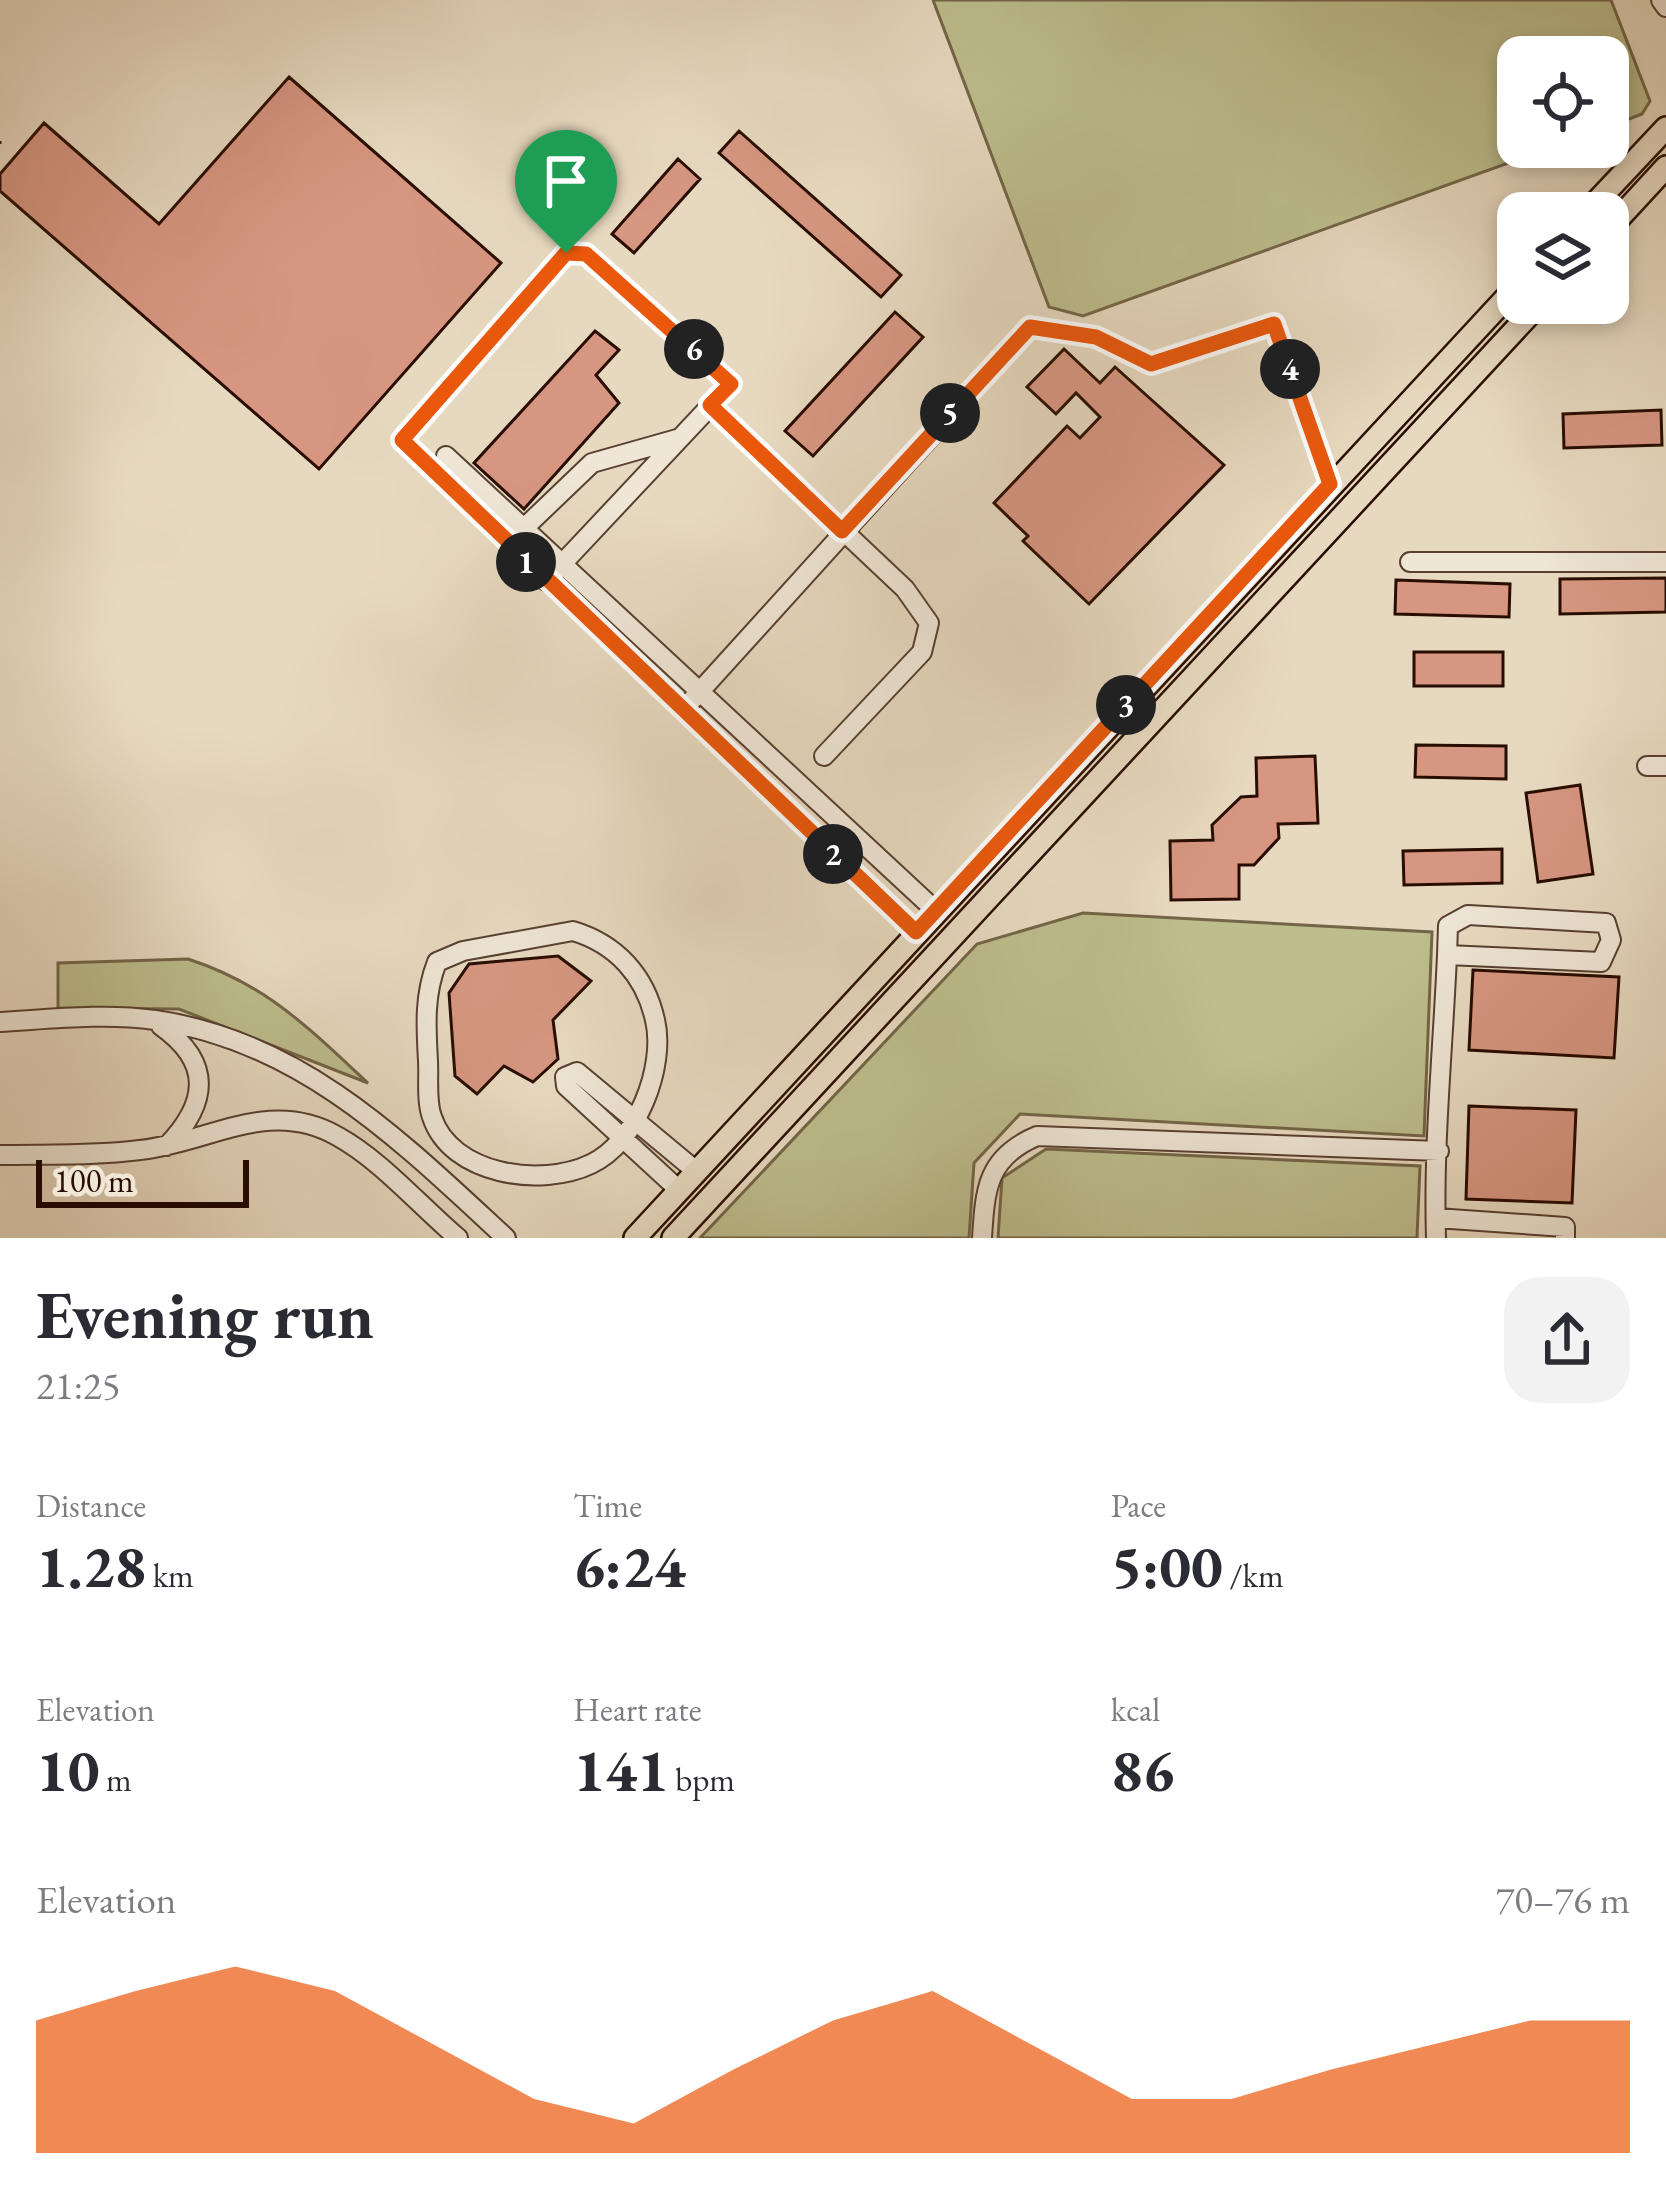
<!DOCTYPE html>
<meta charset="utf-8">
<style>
body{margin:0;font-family:"EB Garamond",serif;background:#f2f2f3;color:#2b2b33;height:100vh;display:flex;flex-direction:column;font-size:45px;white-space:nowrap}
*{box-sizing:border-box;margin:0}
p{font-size:39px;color:#7c7c81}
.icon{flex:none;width:66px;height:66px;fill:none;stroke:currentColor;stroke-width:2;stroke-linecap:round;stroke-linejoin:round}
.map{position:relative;height:1238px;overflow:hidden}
.side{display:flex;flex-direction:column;background:#fff;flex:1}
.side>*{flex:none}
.tools{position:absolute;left:1497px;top:36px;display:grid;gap:24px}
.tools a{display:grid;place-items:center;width:132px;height:132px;border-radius:24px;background:#fff;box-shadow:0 6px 18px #0003;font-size:60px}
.scale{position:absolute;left:36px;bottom:30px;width:213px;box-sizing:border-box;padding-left:12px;border:6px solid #290d01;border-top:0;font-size:33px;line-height:42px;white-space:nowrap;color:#290d01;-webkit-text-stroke:9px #efe6d6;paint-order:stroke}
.pin{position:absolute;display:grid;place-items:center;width:102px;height:102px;color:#fff;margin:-123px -51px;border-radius:50% 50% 50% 0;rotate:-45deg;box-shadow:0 0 12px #0007}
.pin .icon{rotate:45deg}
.km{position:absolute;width:60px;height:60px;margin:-30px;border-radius:50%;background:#222;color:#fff;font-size:33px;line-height:60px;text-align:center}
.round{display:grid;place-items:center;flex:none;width:126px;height:126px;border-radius:36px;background:#f2f2f3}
.head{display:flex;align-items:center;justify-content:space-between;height:204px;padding:0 36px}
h1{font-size:66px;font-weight:700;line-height:90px}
.figures{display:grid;grid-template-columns:repeat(3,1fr);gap:18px;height:204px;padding:12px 36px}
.figures div{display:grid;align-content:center}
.figures b{font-size:60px;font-weight:700}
.figures small{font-size:33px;font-weight:400}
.figures p{font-size:33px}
.chart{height:336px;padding:24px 36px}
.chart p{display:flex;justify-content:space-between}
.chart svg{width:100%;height:216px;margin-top:12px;fill:#ea580c;opacity:.7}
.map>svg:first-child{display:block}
.green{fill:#bdbd8d;stroke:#736547;stroke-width:3}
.building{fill:#d69681;stroke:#290d01;stroke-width:3}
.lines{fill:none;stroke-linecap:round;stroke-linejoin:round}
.minor-casing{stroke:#584031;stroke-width:22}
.major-casing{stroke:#290d01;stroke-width:26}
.path{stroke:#290d01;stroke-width:3;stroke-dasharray:3 6;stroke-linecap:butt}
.minor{stroke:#efe6d6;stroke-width:18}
.major{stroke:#e7d9c0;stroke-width:21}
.route-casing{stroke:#fff;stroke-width:24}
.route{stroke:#ea580c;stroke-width:15}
</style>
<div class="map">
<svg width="1666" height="1238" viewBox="0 0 1666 1238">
<rect width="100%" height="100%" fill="#e7d9c0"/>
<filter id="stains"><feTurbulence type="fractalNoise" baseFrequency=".00167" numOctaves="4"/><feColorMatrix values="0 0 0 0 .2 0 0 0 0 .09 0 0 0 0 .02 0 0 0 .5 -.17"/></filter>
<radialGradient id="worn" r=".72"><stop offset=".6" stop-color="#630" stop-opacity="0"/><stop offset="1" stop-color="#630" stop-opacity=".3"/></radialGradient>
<path class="green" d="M933,0H1611L1650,101L1642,114L1608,127V57H1518V147H1553L1083,316L1049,307Z
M1083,913L1432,932L1424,1136L1020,1114L974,1163L969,1238H700L977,944Z
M188,959C268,985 308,1028 368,1083L179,1009L58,1008V963Z
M1046,1149L1420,1166L1417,1238H998L1002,1178Z"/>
<path class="building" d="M289,77L501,263L319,469L0,191V174L44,123L159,224Z
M739,131L901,275L881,297L719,153Z
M678,159L700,179L634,253L612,234Z
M895,312L923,337L813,456L785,431Z
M595,331L619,350L596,375L619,403L524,509L474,463Z
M1064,349L1100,383L1115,367L1224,465L1089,604L1023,541L1028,536L994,503L1067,426L1080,438L1100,417L1076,393L1056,414L1027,387Z
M1661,410L1662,445L1564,448L1563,414Z
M1666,578V612L1560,614V579Z
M1396,580L1510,584L1509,617L1395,614Z
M1414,652H1503V686H1414Z
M1416,745L1506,746V779L1415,777Z
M1315,756L1318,823L1278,824L1279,838L1254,865H1239V899L1171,900L1170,841L1213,840L1212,825L1241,797L1257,796L1256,758Z
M1580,785L1593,874L1538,882L1526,793Z
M1502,849V883L1404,885L1403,851Z
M558,956L591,981L553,1020L558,1059L533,1082L504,1066L477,1094L455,1076L449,993L469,964Z
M1473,970L1619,977L1614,1058L1469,1050Z
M1469,1106L1576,1110L1572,1203L1466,1199Z"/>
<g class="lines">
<defs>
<path id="minor" d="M1661,0L1666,7
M710,405L905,589L929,623L922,652L824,756
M446,456L936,911
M521,531L592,463L677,439
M1410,562H1666
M546,581L731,384L587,254L567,253L402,440L916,932
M683,710L1030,327L1096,337L1151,364L1274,324L1330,484
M1647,766H1666
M573,931C616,944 645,975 655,1020C666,1066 637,1143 591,1164C541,1188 451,1175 432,1117C426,1101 429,1078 428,1061C426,1026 424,995 437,962L463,951Z
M0,1022C51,1019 105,1013 155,1020C302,1041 403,1143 506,1238
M161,1026C213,1063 208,1103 167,1146
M0,1155C46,1154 94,1156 140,1150C208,1143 269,1097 337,1136C381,1160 420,1206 458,1238
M679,1190L566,1086L565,1077L577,1072L696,1171
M1436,1218L1565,1227V1238
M982,1238C985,1189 987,1157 1037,1136L1439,1151
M1436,1238C1433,1145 1443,1049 1447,955L1448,926L1468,915L1606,923L1611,940L1601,962L1447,955"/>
<path id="major" d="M1586,213L1666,128
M1608,230L1666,167
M635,1238L1518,285
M673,1238L1540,303"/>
</defs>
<use href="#minor" class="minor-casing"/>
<use href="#major" class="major-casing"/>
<path class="path" d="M0,141V145"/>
<use href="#minor" class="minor"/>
<use href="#major" class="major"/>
</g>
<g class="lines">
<defs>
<path id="route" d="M566,253L586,254L731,384L710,405L842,531L1030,327L1096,337L1151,364L1274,324L1330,484L916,932L402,440Z"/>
</defs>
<use href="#route" class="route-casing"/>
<use href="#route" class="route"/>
</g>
<rect width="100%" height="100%" filter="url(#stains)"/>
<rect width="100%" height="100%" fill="url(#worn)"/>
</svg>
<div class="tools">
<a><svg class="icon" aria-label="locate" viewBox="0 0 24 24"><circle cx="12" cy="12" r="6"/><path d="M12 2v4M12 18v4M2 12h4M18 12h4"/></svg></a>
<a><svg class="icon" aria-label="layers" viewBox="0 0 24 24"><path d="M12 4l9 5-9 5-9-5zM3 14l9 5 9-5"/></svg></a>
</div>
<div class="scale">100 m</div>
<div class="pin" style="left:566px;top:253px;background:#1e9e55"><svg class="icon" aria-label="arrive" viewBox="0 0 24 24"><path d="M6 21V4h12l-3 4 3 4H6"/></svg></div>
<b class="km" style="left:526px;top:562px">1</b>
<b class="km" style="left:833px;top:854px">2</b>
<b class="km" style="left:1126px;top:705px">3</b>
<b class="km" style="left:1290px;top:369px">4</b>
<b class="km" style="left:950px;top:413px">5</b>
<b class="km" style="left:694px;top:349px">6</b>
</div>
<section class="side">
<div class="head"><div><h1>Evening run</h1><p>21:25</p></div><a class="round"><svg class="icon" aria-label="share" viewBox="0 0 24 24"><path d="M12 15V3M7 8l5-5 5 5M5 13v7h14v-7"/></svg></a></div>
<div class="figures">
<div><p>Distance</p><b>1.28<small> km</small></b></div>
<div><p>Time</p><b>6:24</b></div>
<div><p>Pace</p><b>5:00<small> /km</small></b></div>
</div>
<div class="figures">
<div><p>Elevation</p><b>10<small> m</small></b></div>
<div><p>Heart rate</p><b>141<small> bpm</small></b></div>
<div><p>kcal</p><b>86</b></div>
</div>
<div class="chart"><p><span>Elevation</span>70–76 m</p>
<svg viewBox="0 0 160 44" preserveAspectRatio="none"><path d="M0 44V17L10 11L20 6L30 11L40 22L50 33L60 38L70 27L80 17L90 11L100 22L110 33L120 33L130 27L140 22L150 17L160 17V44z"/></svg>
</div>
</section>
